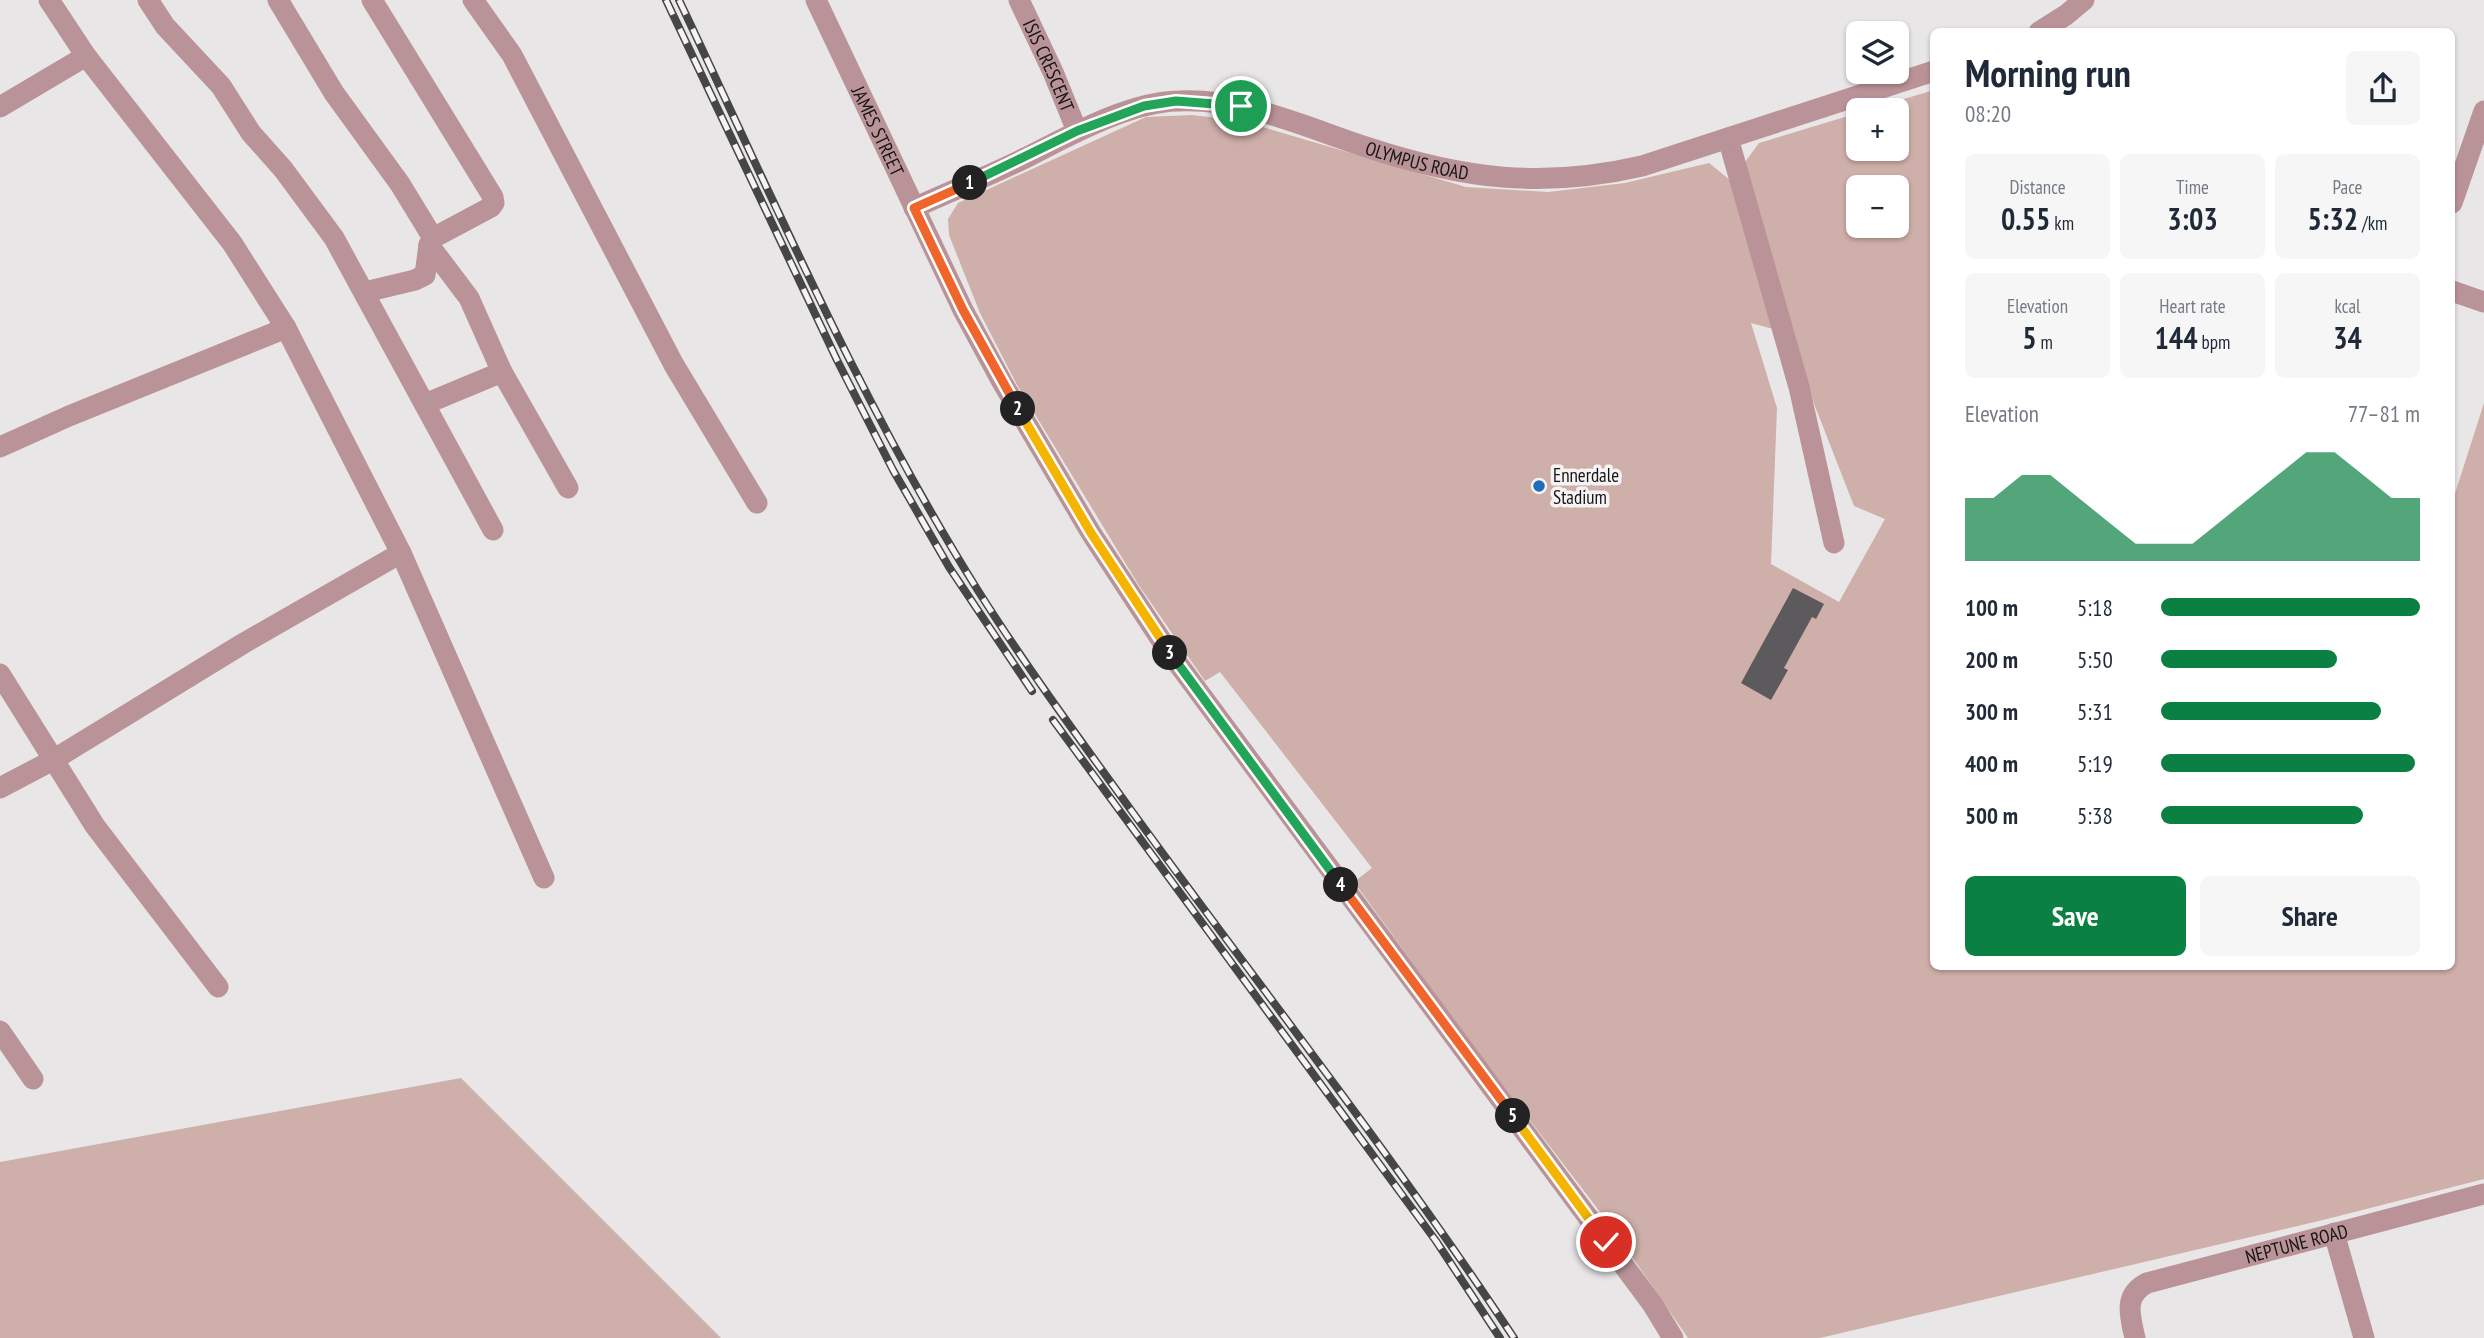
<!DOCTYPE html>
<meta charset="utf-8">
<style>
body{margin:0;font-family:"PT Sans Narrow",sans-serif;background:#f6f6f7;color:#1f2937;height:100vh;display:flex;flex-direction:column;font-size:26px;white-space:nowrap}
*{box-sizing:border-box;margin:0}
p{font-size:23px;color:#747a83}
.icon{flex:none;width:38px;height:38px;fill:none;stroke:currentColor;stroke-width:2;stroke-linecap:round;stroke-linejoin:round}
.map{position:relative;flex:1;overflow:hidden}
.panel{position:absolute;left:1930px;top:28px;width:525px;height:942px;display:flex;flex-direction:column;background:#fff;border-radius:10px;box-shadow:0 2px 5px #0004}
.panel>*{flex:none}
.tools{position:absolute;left:1846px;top:21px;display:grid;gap:14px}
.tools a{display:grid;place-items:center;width:63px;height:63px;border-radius:10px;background:#fff;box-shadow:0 2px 5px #0004;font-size:35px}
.pin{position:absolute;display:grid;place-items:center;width:60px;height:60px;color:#fff;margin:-30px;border:4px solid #fff;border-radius:50%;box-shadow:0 2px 7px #0007}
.km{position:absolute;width:35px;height:35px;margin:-18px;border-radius:50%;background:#222;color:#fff;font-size:19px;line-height:35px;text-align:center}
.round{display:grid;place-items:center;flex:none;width:74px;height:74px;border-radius:10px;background:#f6f6f7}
.headline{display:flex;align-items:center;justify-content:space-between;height:119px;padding:0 35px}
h1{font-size:38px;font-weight:800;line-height:52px}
.figures{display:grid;grid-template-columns:repeat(3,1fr);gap:10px;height:119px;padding:7px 35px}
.figures div{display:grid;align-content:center;border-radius:10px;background:#f6f6f7;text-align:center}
.figures b{font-size:30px;font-weight:800}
.figures small{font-size:19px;font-weight:400}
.figures p{font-size:19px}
.chart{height:196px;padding:14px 35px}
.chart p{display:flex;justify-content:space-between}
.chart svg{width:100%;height:126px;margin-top:7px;fill:#0b8043;opacity:.7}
.button{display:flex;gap:14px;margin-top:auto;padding:14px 35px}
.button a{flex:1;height:80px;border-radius:10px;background:#0b8043;color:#fff;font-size:28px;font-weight:800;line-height:80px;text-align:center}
.button a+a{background:#f6f6f7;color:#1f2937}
ul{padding:0 35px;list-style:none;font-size:23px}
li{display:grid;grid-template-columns:112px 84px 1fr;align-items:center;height:52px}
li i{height:18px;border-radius:9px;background:#0b8043}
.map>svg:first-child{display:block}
.green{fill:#cfafa9;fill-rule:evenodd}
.building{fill:#5c5a5c}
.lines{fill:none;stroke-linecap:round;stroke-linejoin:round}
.minor{stroke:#ba9398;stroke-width:21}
.rail-casing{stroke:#474647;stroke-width:8}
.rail{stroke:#f6f3f4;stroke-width:5;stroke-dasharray:16;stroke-linecap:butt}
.split-1-casing{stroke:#fff;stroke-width:14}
.split-2-casing{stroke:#fff;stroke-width:14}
.split-3-casing{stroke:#fff;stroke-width:14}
.split-4-casing{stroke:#fff;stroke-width:14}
.split-5-casing{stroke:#fff;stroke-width:14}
.split-6-casing{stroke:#fff;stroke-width:14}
.split-1{stroke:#22a559;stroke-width:9}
.split-2{stroke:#f0652b;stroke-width:9}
.split-3{stroke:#f5b400;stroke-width:9}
.split-4{stroke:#22a559;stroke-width:9}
.split-5{stroke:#f0652b;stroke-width:9}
.split-6{stroke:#f5b400;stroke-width:9}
.poi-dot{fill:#1e6cbb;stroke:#f6f3f4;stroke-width:2.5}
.labels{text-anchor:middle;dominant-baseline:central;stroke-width:7;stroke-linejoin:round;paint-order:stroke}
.street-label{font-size:19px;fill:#161516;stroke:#f6f3f4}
.poi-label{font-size:19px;fill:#161516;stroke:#f6f3f4;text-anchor:start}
</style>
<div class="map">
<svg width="2484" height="1338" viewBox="0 0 2484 1338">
<rect width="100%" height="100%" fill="#e9e6e7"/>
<path class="green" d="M1934,90V966H2452V503L2484,403V1179L2323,1220L1820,1338H1688L1610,1225L1473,1046L1354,882L1372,868L1220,672L1205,681L1138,584L1016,383L980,313L949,235L948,219L958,203L1146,117L1192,115L1242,121L1466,187L1548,192L1625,183L1709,163L1730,180L1773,329L1751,323L1777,408L1771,564L1839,602L1885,519L1854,506L1813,401L1745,162L1759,143L1858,113V149H1897V110H1867ZM1858,187H1897V226H1858Z
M461,1078L721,1338H0V1162Z"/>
<path class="building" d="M1793,588L1824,604L1816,619L1812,617L1784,668L1788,670L1771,700L1741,683Z"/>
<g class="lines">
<g class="minor">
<path d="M49,0L86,56L232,243L286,328L401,553L544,878"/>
<path d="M148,0L165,26L221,86L251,133L283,169L334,238L493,530"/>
<path d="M278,0L334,93L400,184L433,238"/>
<path d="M473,0L512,55L674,365L757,503"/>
<path id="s1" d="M816,0L963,310L1002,382L1091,533L1167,649L1653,1305L1673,1338"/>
<path id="s2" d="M1019,0L1053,72L1077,131"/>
<path d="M2039,32L2066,15L2084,0"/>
<path d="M0,107L86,56"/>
<path d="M1728,138L1799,387L1834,543"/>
<path d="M2452,203L2484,111"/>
<path id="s3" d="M914,208C951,191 989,176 1025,158C1069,136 1128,102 1178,101C1244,98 1305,127 1366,147C1463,179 1542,189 1642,166L1934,71"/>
<path d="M429,245L469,298L502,372L568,488"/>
<path d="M2452,291L2484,302"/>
<path d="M365,292L415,280L425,275L429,245L433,238L491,207L494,203L493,197L372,0"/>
<path d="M425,404L502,372"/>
<path d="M0,447L69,416L286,328"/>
<path d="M0,674L95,826L218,987"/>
<path d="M0,788L53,760L244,643L401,553"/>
<path d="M0,1031L33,1079"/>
<path d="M2334,1233L2364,1338"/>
<path id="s4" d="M2135,1338C2130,1316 2123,1295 2147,1283L2484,1194"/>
</g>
<defs>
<path id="rail" d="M666,0L837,360L893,470L949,567L1032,691
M679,0C773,198 860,402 977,589C1025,665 1078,737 1131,810C1259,986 1394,1157 1514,1338
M1053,720L1436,1241L1500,1338"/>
</defs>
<use href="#rail" class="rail-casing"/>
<use href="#rail" class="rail"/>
</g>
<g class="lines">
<defs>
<path id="split-1" d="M970,183L1077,131L1144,106L1176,101L1241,106"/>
<path id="split-2" d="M970,183L914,208L963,310L1018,409"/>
<path id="split-3" d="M1018,409L1091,533L1170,653"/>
<path id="split-4" d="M1170,653L1341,885"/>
<path id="split-5" d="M1341,885L1513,1116"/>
<path id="split-6" d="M1513,1116L1606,1242"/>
</defs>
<use href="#split-1" class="split-1-casing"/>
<use href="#split-2" class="split-2-casing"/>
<use href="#split-3" class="split-3-casing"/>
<use href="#split-4" class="split-4-casing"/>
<use href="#split-5" class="split-5-casing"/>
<use href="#split-6" class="split-6-casing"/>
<use href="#split-1" class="split-1"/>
<use href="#split-2" class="split-2"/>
<use href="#split-3" class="split-3"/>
<use href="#split-4" class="split-4"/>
<use href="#split-5" class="split-5"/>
<use href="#split-6" class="split-6"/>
</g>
<circle class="poi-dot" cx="1539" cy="486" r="7"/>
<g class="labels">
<g class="street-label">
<text stroke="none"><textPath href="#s2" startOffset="72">ISIS CRESCENT</textPath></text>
<text stroke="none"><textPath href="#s1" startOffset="145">JAMES STREET</textPath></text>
<text stroke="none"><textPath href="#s3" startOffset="534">OLYMPUS ROAD</textPath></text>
<text stroke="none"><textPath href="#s4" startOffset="217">NEPTUNE ROAD</textPath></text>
</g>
<g class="poi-label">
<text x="1553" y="475">Ennerdale<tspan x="1553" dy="22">Stadium</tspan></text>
</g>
</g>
</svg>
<div class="tools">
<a><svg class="icon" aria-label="layers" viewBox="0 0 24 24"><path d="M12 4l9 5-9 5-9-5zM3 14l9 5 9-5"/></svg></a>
<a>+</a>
<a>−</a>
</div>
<div class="pin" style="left:1241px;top:106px;background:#1e9e55"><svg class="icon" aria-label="arrive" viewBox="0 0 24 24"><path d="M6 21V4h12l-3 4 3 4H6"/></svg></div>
<div class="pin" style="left:1606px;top:1242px;background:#d93025"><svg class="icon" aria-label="check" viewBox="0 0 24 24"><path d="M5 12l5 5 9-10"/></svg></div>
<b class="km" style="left:970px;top:183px">1</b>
<b class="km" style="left:1018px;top:409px">2</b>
<b class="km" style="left:1170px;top:653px">3</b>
<b class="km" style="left:1341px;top:885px">4</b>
<b class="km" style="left:1513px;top:1116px">5</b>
<section class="panel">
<div class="headline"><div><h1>Morning run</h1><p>08:20</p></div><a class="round"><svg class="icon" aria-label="share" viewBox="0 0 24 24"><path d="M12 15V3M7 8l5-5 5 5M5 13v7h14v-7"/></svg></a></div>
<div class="figures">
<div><p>Distance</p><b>0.55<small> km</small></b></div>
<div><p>Time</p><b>3:03</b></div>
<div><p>Pace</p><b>5:32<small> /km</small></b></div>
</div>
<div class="figures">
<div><p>Elevation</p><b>5<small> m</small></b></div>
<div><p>Heart rate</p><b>144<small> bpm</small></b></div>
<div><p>kcal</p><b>34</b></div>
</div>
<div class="chart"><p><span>Elevation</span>77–81 m</p>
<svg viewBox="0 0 160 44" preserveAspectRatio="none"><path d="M0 44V22L10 22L20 14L30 14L40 22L50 30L60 38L70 38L80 38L90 30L100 22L110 14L120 6L130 6L140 14L150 22L160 22V44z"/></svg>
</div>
<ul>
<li><b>100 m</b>5:18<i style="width:100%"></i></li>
<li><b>200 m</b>5:50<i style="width:68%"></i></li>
<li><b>300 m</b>5:31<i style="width:85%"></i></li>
<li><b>400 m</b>5:19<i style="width:98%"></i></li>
<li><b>500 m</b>5:38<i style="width:78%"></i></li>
</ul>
<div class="button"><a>Save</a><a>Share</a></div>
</section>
</div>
